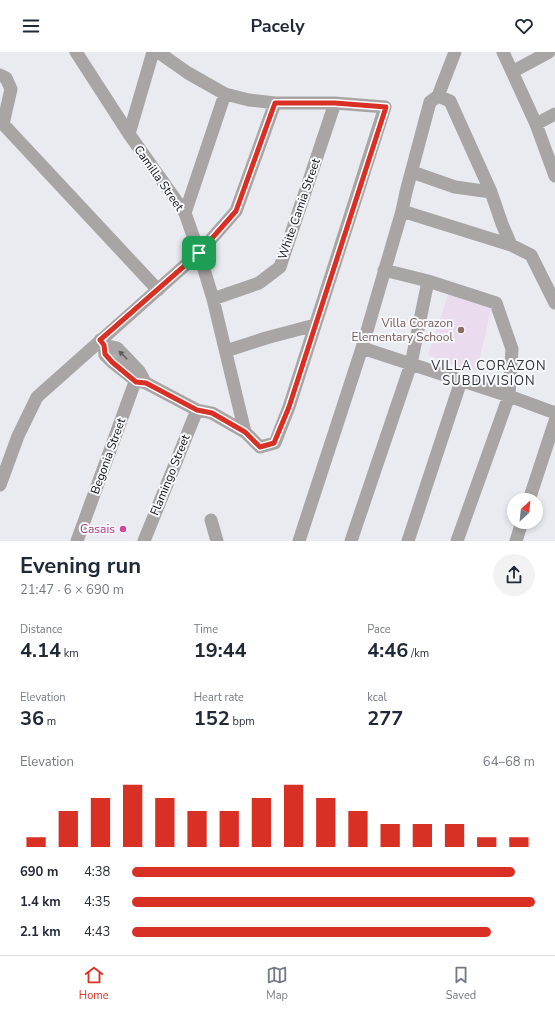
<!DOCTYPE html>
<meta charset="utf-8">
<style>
body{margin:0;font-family:"Nunito Sans",sans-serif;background:#f2f2f3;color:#1f2937;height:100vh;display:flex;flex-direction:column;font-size:15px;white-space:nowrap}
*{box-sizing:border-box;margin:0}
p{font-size:13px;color:#747a83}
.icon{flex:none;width:22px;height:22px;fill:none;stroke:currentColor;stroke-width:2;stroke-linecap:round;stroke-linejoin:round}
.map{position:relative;height:489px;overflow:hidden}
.sheet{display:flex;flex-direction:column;background:#fff;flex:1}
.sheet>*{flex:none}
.needle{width:26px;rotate:27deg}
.fabs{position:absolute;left:507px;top:441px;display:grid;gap:8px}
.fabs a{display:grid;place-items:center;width:36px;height:36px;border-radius:50%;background:#fff;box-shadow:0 2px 6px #0003;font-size:20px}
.pin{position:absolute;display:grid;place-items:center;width:34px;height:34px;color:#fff;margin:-17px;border-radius:8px;box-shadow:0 2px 6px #0006}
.round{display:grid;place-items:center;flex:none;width:42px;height:42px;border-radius:21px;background:#f2f2f3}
.headline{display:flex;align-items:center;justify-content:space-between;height:68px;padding:0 20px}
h1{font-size:22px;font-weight:700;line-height:30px}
.figures{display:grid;grid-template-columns:repeat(3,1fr);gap:6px;height:68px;padding:4px 20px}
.figures div{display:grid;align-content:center}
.figures b{font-size:20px;font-weight:700}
.figures small{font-size:11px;font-weight:400}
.figures p{font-size:11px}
.chart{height:112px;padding:8px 20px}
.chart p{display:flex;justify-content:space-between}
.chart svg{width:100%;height:72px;margin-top:4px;stroke:#d93025;stroke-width:6}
ul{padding:0 20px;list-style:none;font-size:13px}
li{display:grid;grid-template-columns:64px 48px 1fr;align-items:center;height:30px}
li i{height:10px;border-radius:5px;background:#d93025}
header{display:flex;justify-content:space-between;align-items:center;height:52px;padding:0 20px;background:#fff;font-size:18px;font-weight:700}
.tabs{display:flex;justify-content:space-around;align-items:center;height:56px;border-top:1px solid #e0e1e3;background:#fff;font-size:11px;color:#747a83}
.tabs a{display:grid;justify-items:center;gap:2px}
.tabs .on{color:#d93025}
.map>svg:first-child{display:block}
.education{fill:#ebdbee}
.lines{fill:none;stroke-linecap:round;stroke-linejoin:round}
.minor{stroke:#a8a5a4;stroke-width:13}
.oneway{fill:#5d5c5c}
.route-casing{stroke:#fff;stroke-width:8}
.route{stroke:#d93025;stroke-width:5}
.education-dot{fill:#8d6e63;stroke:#f6f8fd;stroke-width:1.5}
.hotel-dot{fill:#d1479c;stroke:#f6f8fd;stroke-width:1.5}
.labels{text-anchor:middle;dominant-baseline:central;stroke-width:4;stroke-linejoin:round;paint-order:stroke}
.street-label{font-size:12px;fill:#121315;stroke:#f6f8fd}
.education-label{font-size:12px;fill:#785e54;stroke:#f6f8fd;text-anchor:end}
.hotel-label{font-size:12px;fill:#b23c85;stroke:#f6f8fd;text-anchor:end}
.neighbourhood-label{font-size:13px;letter-spacing:1px;fill:#2f3135;stroke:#f6f8fd}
</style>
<header><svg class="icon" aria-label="menu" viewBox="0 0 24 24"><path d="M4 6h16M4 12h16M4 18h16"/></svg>Pacely<svg class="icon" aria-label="heart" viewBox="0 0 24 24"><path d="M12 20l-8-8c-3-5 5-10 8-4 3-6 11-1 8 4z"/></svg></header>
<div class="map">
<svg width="555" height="489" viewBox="0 0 555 489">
<rect width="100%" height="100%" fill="#e9ebf0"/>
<path class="education" d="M450,237L492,252L477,318H466L428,303Z"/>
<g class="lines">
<path class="minor" d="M76,0L129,82L185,161L199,201L213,247L245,380
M503,0L536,72L555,124
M512,20L549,0
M0,23L6,26L11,37L3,72
M438,44L450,49L491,140L502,172L511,193
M0,71L3,72L158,238
M536,72L555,62
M129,82L153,0
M412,120L455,135L491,140
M402,159L511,193L531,203L555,251
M185,161L225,42
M384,218L428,229L496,251L512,297L509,344L457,489
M213,247L259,231L280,215L335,51
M100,288L104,293L105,303L112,310L136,329L146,331L197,358L212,361L245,380L260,395L275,391L289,355L385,55L335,51H275L249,48L225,42L188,21L158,0
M104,293L117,296L139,319L143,326
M362,296L509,344L555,361
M226,299L266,286L315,273
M0,433L18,384L37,345L199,201L236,159L275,51
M529,448L555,369
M211,468L217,489
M77,489L139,319
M144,489L197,358
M299,489L362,296L402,159L406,140L430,50L438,44L455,0
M351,489L411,312L428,229
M408,489L461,329
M516,489L522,470"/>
</g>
<defs><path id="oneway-solid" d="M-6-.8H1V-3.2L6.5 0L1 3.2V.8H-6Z"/></defs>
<use class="oneway" href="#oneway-solid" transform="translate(123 303) rotate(-135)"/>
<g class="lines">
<defs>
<path id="route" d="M275,51H335L386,55L289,355L274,391L260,395L245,380L212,361L197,358L146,331L136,330L112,310L105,302L104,293L100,288L199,201L236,159Z"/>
</defs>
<use href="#route" class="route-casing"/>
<use href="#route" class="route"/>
</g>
<circle class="education-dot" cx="461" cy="278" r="4"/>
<circle class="hotel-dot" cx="123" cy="477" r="4"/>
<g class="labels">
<g class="street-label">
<text transform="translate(159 126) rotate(55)">Camilla Street</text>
<text transform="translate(299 157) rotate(-71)">White Camia Street</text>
<text transform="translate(108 404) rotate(-70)">Begonia Street</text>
<text transform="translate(170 423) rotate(-68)">Flamingo Street</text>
</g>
<g class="education-label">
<text x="453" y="271">Villa Corazon<tspan x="453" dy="14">Elementary School</tspan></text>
</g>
<g class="hotel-label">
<text x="115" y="477">Casais</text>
</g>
<g class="neighbourhood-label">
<text x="489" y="314">VILLA CORAZON<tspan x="489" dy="15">SUBDIVISION</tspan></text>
</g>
</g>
</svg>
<div class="fabs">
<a><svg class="needle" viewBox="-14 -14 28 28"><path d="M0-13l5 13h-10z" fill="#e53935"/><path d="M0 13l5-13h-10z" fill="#747a83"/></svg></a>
</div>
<div class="pin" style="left:199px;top:201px;background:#1e9e55"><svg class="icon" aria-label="arrive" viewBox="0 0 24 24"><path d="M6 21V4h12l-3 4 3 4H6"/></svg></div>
</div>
<section class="sheet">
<div class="headline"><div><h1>Evening run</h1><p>21:47 · 6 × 690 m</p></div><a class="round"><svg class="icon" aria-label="share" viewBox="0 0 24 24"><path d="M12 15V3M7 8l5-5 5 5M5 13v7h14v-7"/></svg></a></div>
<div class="figures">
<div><p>Distance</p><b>4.14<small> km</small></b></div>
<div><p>Time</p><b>19:44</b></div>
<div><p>Pace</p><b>4:46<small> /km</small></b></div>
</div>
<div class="figures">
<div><p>Elevation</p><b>36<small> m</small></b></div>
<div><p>Heart rate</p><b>152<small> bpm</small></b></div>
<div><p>kcal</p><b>277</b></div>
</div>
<div class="chart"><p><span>Elevation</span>64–68 m</p>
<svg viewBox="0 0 160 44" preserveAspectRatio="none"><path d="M5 44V38M15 44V22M25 44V14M35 44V6M45 44V14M55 44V22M65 44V22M75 44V14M85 44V6M95 44V14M105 44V22M115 44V30M125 44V30M135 44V30M145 44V38M155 44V38"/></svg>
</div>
<ul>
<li><b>690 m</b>4:38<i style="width:95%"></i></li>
<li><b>1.4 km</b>4:35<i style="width:100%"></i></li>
<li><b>2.1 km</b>4:43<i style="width:89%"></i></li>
</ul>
</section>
<nav class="tabs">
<a class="on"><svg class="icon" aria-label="home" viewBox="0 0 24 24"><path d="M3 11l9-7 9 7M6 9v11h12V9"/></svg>Home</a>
<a><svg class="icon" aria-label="map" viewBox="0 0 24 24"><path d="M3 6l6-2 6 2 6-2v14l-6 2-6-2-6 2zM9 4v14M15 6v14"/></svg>Map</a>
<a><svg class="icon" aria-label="saved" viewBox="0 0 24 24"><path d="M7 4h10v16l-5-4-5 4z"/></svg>Saved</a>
</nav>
